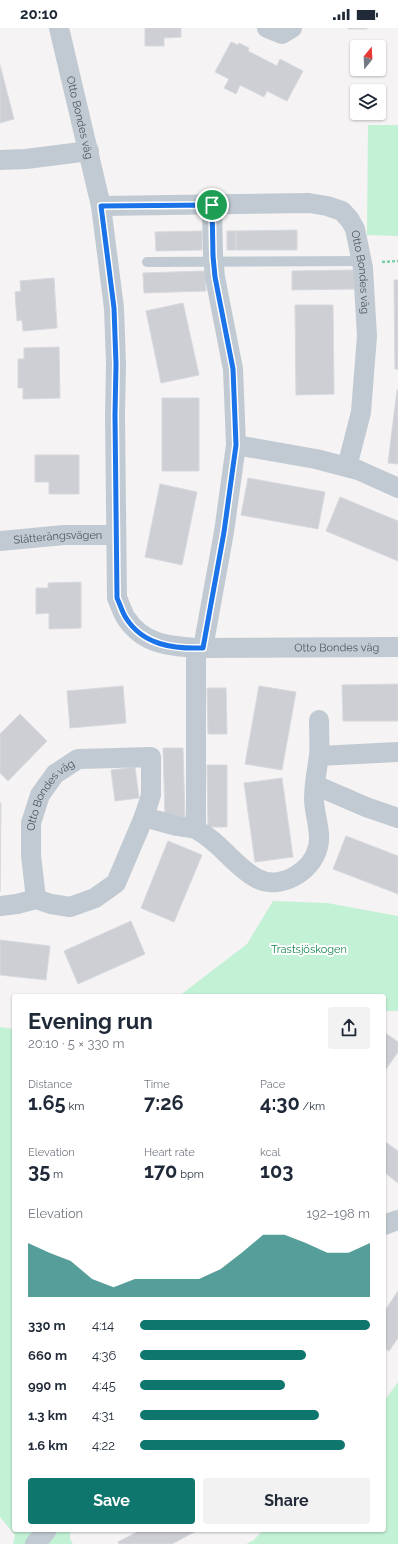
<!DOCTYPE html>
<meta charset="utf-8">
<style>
body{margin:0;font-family:Raleway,sans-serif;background:#f2f2f3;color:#1f2937;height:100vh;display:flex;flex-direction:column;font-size:15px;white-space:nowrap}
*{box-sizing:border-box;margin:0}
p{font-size:13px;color:#747a83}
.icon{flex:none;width:22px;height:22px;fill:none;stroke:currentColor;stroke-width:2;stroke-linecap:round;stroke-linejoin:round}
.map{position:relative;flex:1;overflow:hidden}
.sheet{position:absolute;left:12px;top:966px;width:374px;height:538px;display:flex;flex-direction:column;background:#fff;border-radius:4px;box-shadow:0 1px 3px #0004}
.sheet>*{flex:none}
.needle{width:26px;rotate:18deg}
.buttons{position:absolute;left:350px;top:12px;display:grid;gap:8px}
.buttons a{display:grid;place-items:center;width:36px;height:36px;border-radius:4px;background:#fff;box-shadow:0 1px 3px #0004;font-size:20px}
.pin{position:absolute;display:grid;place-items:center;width:34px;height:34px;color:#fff;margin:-17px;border:2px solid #fff;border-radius:50%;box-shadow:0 1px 4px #0007}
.round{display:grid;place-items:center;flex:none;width:42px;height:42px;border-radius:4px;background:#f2f2f3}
.headline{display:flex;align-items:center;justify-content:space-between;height:68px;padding:0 16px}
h1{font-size:22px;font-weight:700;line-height:30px}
.stats{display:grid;grid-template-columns:repeat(3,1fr);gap:6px;height:68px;padding:4px 16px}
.stats div{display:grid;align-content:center}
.stats b{font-size:20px;font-weight:700}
.stats small{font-size:11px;font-weight:400}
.stats p{font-size:11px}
.chart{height:112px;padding:8px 16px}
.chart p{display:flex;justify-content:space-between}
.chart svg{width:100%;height:72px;margin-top:4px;fill:#0f766e;opacity:.7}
.button{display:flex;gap:8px;margin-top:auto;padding:8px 16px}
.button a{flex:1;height:46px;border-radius:4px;background:#0f766e;color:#fff;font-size:16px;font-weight:700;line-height:46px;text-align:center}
.button a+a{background:#f2f2f3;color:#1f2937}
ul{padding:0 16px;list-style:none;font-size:13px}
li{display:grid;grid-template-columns:64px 48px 1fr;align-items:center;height:30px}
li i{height:10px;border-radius:5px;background:#0f766e}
.status{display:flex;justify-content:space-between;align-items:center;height:28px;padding:0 20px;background:#fff;direction:ltr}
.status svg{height:11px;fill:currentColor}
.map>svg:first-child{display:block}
.green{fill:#c3f1d5}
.building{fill:#cdcfd5;stroke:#d7d9de}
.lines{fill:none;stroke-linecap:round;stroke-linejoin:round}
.path{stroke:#7ad0a6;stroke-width:2.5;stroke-dasharray:3 2;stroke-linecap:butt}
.service{stroke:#c1cad2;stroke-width:10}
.minor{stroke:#c1cad2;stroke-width:20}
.route-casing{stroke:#fff;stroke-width:8}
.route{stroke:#1a73e8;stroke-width:5}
.labels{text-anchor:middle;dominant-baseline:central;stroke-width:4;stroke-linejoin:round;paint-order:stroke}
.street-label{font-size:11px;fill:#4a5661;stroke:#fff}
.park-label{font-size:11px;fill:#17864f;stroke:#fff}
</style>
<div class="status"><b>20:10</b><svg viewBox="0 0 49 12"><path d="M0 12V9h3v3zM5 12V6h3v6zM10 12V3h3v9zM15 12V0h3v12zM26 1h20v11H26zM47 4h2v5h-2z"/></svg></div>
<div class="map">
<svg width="398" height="1516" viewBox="0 0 398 1516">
<rect width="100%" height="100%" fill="#f5f3f3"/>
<path class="green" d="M368,97H398V208L367,207Z
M273,873L327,875L398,888V983H384V968H179L247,916Z
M0,999L14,1001V1502H70V1511L73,1516H13L15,1507L0,1489Z
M398,1354V1516H246L254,1512L263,1502H384V1373Z"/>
<path class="building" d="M145,0H181V9L164,10V18H145Z
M348,0H367V1H348Z
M231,14L238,17L239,15L249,20L248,23L277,38L280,31L303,43L287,73L267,63L264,69L240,57L236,66L224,60L229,51L215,44Z
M0,37L14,91L0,95Z
M297,202V222H236V203Z
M202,203V222L156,223L155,204Z
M227,203H236V222H227Z
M354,242V261L292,262V243Z
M205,243L206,263L144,265L143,245Z
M54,250L57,300L23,303L22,292L17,293L15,264L21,263L20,253Z
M394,252H398V341H395Z
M183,275L199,347L161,355L146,283Z
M295,277H333L334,366L296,367Z
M59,319L60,370L23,371V360H18V331H24V320Z
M397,362H398V436L388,435Z
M162,370H199V443H162Z
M35,427H79V466H49V454H35Z
M248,450L325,464L318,501L241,487Z
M160,456L197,464L182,537L145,529Z
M340,469L398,493V533L326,503Z
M81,554V600L49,601V585L36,586V560H48V555Z
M398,656V693H343L342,657Z
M123,658L126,695L70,700L67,663Z
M259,658L296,664L282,742L245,736Z
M207,660H226L227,706H208Z
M20,686L47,713L8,753L0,745V706Z
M163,720H183L185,789H165Z
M207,737H227V799H208Z
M135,739L139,770L115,773L111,742Z
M282,750L293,829L255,834L244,755Z
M0,775H1L0,864Z
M346,808L398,828V866L333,841Z
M168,813L202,827L174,894L141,880Z
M131,893L145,926L78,956L64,923Z
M0,912L50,918L46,952L0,947Z
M384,1004L398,1014V1024L384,1044Z
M384,1113L398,1123V1155L384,1144Z
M398,1263V1310L389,1323L384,1320V1284Z
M141,1502H198L172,1516H119L118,1514Z"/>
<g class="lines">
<path class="path" d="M382,234L398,233"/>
<path class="service" d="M147,234L361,233"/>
<g class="minor">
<path id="s1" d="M59,0L101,178L114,280L116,336L115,387L117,570C120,576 122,584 126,590C143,616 168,618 196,620L398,619"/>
<path d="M267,0L282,6L292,0"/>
<path d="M0,132L26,131L89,123"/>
<path id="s2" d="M101,178L309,175L327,178L342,183L350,192L355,201L363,240L367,308L361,384L347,439"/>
<path d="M236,417L316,431L358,442L398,460"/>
<path id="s3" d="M0,513L64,507H116"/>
<path d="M203,620L224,504L236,417L233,341L215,249L213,228L212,177"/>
<path d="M319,728L398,724"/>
<path d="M315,757L366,779L398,790"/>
<path d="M196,801V620"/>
<path id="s4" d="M36,871L31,827V795L40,767L55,746L78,731L151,729V767L144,789C155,792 166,795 177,798C183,799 192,799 197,802C220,814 234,838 256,850C280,863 312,844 318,819C322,804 314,786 314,771C314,756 317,742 319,728C320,716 319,704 319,692"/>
<path d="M0,878L17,876L36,871L51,876L70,879L95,870L116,855L144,789"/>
<path d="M384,1197L398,1192"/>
<path d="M35,1516L47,1502"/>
</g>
</g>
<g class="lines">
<defs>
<path id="route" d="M212,177L213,228L215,249L233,341L236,417L224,504L203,620C173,621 143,617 126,590C122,584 120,576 117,570L115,387L116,336L114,280L101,178Z"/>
</defs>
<use href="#route" class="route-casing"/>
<use href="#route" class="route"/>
</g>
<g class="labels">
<g class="street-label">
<text stroke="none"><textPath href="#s1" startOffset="92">Otto Bondes väg</textPath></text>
<text stroke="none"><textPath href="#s2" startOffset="308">Otto Bondes väg</textPath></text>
<text stroke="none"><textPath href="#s3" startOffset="58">Slåtterängsvägen</textPath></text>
<text stroke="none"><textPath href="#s1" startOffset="818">Otto Bondes väg</textPath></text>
<text stroke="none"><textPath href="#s4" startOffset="111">Otto Bondes väg</textPath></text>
</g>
<g class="park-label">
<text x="309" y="921">Trastsjöskogen</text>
</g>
</g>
</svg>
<div class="buttons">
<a><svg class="needle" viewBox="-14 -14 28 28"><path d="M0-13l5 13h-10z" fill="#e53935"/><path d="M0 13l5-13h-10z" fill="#747a83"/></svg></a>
<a><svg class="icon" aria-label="layers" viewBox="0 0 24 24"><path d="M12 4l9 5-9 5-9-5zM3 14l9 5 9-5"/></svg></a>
</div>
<div class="pin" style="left:212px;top:177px;background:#1e9e55"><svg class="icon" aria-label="arrive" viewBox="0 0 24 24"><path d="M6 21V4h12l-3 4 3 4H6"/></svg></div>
<section class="sheet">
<div class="headline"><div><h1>Evening run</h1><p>20:10 · 5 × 330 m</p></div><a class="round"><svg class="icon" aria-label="share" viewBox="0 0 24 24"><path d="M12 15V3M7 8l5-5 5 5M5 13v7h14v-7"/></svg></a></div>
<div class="stats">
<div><p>Distance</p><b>1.65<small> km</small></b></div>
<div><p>Time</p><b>7:26</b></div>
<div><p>Pace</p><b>4:30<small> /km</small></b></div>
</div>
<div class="stats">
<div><p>Elevation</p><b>35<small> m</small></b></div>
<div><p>Heart rate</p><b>170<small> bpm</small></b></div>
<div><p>kcal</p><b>103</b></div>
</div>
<div class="chart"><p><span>Elevation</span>192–198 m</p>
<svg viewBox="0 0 160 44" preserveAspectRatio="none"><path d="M0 44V11L10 17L20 22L30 33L40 38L50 33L60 33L70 33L80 33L90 27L100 17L110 6L120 6L130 11L140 17L150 17L160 11V44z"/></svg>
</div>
<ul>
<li><b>330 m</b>4:14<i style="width:100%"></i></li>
<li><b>660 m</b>4:36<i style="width:72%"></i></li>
<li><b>990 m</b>4:45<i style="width:63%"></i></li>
<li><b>1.3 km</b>4:31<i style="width:78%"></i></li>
<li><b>1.6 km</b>4:22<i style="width:89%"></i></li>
</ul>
<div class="button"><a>Save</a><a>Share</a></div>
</section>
</div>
